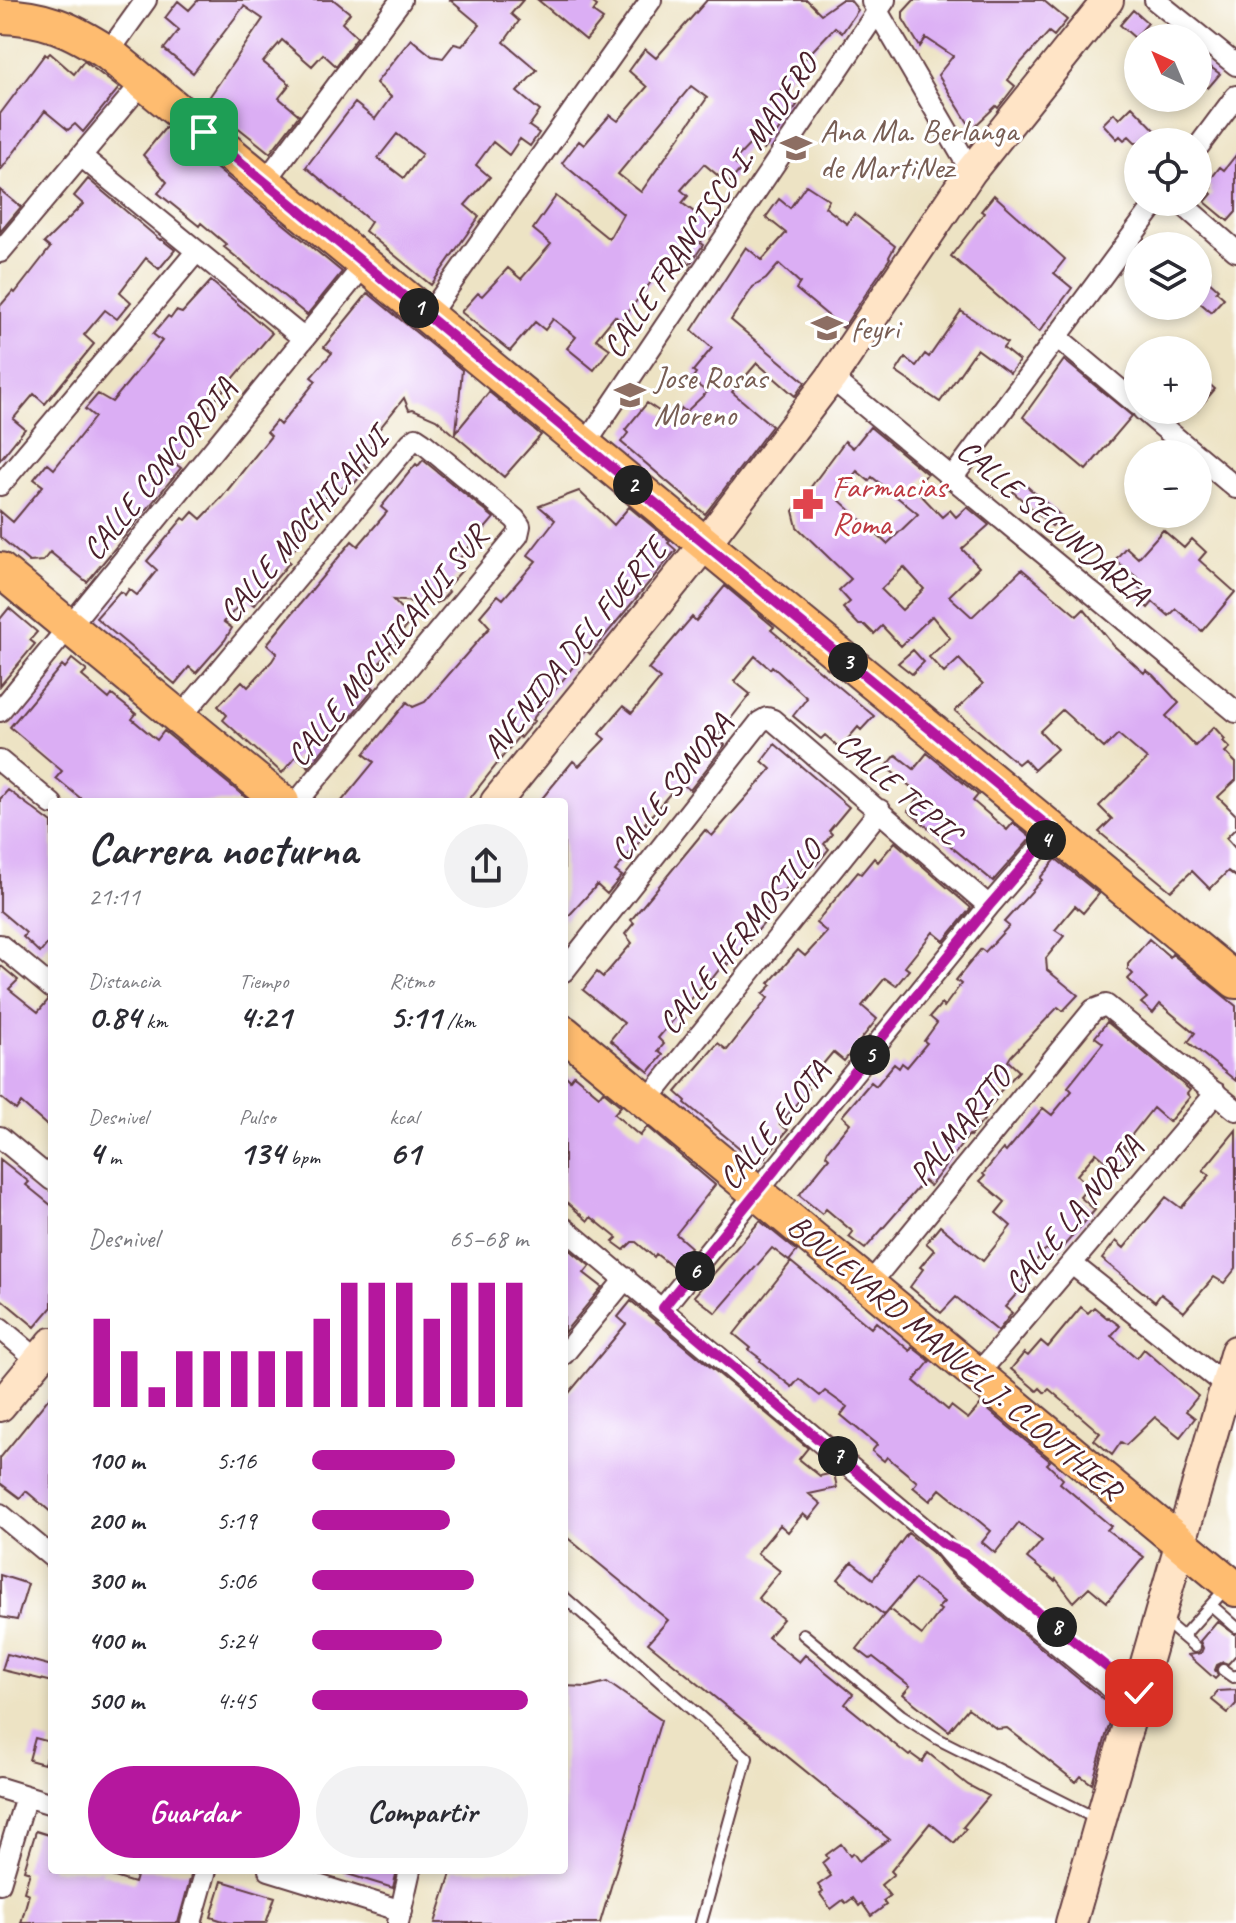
<!DOCTYPE html>
<html lang="es">
<meta charset="utf-8">
<style>
body{margin:0;font-family:Caveat,sans-serif;background:#f2f2f3;color:#2b2b33;height:100vh;display:flex;flex-direction:column;font-size:30px;white-space:nowrap}
*{box-sizing:border-box;margin:0}
p{font-size:26px;color:#7c7c81}
.icon{flex:none;width:44px;height:44px;fill:none;stroke:currentColor;stroke-width:2;stroke-linecap:round;stroke-linejoin:round}
.map{position:relative;flex:1;overflow:hidden}
.sheet{position:absolute;left:48px;top:798px;width:520px;height:1076px;display:flex;flex-direction:column;background:#fff;border-radius:8px;box-shadow:0 4px 12px #0003}
.sheet>*{flex:none}
.needle{width:52px;rotate:316deg}
.tools{position:absolute;left:1124px;top:24px;display:grid;gap:16px}
.tools a{display:grid;place-items:center;width:88px;height:88px;border-radius:50%;background:#fff;box-shadow:0 4px 12px #0003;font-size:40px}
.pin{position:absolute;display:grid;place-items:center;width:68px;height:68px;color:#fff;margin:-34px;border-radius:16px;box-shadow:0 4px 12px #0006}
.km{position:absolute;width:40px;height:40px;margin:-20px;border-radius:50%;background:#222;color:#fff;font-size:22px;line-height:40px;text-align:center}
.round{display:grid;place-items:center;flex:none;width:84px;height:84px;border-radius:42px;background:#f2f2f3}
.headline{display:flex;align-items:center;justify-content:space-between;height:136px;padding:0 40px}
h1{font-size:44px;font-weight:600;line-height:60px}
.stats{display:grid;grid-template-columns:repeat(3,1fr);gap:12px;height:136px;padding:8px 40px}
.stats div{display:grid;align-content:center}
.stats b{font-size:34px;font-weight:600}
.stats small{font-size:22px;font-weight:400}
.stats p{font-size:22px}
.chart{height:224px;padding:16px 40px}
.chart p{display:flex;justify-content:space-between}
.chart svg{width:100%;height:144px;margin-top:8px;stroke:#b5179e;stroke-width:6}
.action{display:flex;gap:16px;margin-top:auto;padding:16px 40px}
.action a{flex:1;height:92px;border-radius:48px;background:#b5179e;color:#fff;font-size:32px;font-weight:600;line-height:92px;text-align:center}
.action a+a{background:#f2f2f3;color:#2b2b33}
ul{padding:0 40px;list-style:none;font-size:26px}
li{display:grid;grid-template-columns:128px 96px 1fr;align-items:center;height:60px}
li i{height:20px;border-radius:10px;background:#b5179e}
.map>svg:first-child{display:block}
.building{fill:#dbaef4;fill-rule:evenodd}
.lines{fill:none;stroke-linecap:round;stroke-linejoin:round}
.lane-casing{stroke:#623c42;stroke-width:14}
.street-casing{stroke:#623c42;stroke-width:24}
.secondary-casing{stroke:#623c42;stroke-width:34}
.primary-casing{stroke:#623c42;stroke-width:38}
.lane{stroke:#fff;stroke-width:10}
.street{stroke:#fff;stroke-width:20}
.secondary{stroke:#ffe4c6;stroke-width:30}
.primary{stroke:#febc70;stroke-width:34}
.route-casing{stroke:#fff;stroke-width:16}
.route{stroke:#b5179e;stroke-width:10}
.labels{text-anchor:middle;dominant-baseline:central;stroke-width:6;stroke-linejoin:round;paint-order:stroke}
.education-label{font-size:32px;fill:#785e54;stroke:#fff;text-anchor:start}
.street-label{font-size:32px;fill:#4a1f2b;stroke:#fff}
.health-label{font-size:32px;fill:#be3a42;stroke:#fff;text-anchor:start}
</style>
<div class="map">
<svg width="1236" height="1923" viewBox="0 0 1236 1923">
<rect width="100%" height="100%" fill="#fff"/>
<filter id="ink" filterUnits="userSpaceOnUse"><feTurbulence type="fractalNoise" baseFrequency=".0125" numOctaves="2"/><feDisplacementMap in="SourceGraphic" scale="16" xChannelSelector="R" yChannelSelector="G"/><feConvolveMatrix kernelMatrix="1 2 1 2 8 2 1 2 1" color-interpolation-filters="sRGB"/></filter>
<filter id="wash" filterUnits="userSpaceOnUse"><feTurbulence type="fractalNoise" baseFrequency=".006" numOctaves="4" result="noise"/><feDisplacementMap in="SourceGraphic" scale="32" xChannelSelector="R" yChannelSelector="G"/><feGaussianBlur stdDeviation="1.8" result="paint"/><feColorMatrix in="noise" values="0 0 0 0 0 0 0 0 0 0 0 0 0 0 0 0 0 1.4 0 .05"/><feComposite in="paint" operator="in"/></filter>
<g filter="url(#wash)">
<rect width="100%" height="100%" fill="#ede3c4"/>
<g id="blocks">
<path class="building" d="M198,0H334L350,13L342,23L357,37L336,66L323,54L312,66L282,40L263,62L290,84L279,98L299,115L270,153L206,102L263,19L244,6L193,73L164,49L179,30L165,18L178,1L189,10Z
M450,0H523L511,14L519,21L504,42L537,70L517,92L540,111L529,126L539,133L530,146L520,139L509,155L493,142L476,165L490,177L465,205L479,217L431,285L365,231L371,222L306,167L355,103L375,119L391,97L376,83L411,39L432,56L443,58L454,44L462,46L480,25ZM397,134L422,154L404,178L378,158Z
M538,0H589L597,6L593,12L603,19L586,40Z
M707,0H807L821,14L841,0H850L858,10L842,33L835,27L782,83L781,90L797,105L764,150L753,141L733,162L741,169L728,184L704,164L681,190L688,196L682,203L713,226L700,243L703,245L690,264L677,253L673,258L671,256L621,321L615,316L596,339L610,349L594,370L567,348L576,337L553,319L545,330L535,322L510,351L461,312L478,293L482,296L508,268L521,279L551,244L533,229L556,196L609,239L623,214L562,163L579,141L584,145L610,115L618,121L647,87L629,71L645,49L656,58ZM691,86L707,98L641,192L618,174Z
M914,0H1043L1067,20L1054,36L1049,32L1018,66L1008,80L1015,86L998,108L996,106L972,129L938,75L953,56L926,38L920,47L903,19V12Z
M1133,10L1148,23L1135,38L1120,25Z
M50,53L74,74L84,61L119,88L83,132L75,124L68,130L45,111L0,171V114L45,54L47,56Z
M1205,63L1220,74L1208,88L1198,80V72Z
M1132,106L1158,133L1148,142H1135L1129,136L1124,140L1120,136L1117,139L1103,124L1114,113L1119,119Z
M166,127L342,272L307,315L224,247L227,245L201,223L199,226L158,193L167,182L143,155Z
M1236,155V212L1228,221L1205,202L1212,194L1209,191L1211,188L1207,184L1220,167L1224,170Z
M88,179L160,240L161,239L175,250L159,269L146,258L120,292L131,302L117,319L105,310L84,335L94,344L45,404L34,394L13,419L25,429L0,460V306L13,291L15,293L50,248L44,243L83,204L74,196Z
M806,185L829,200L825,207L847,224L854,214L895,246L889,257L890,258L843,328L796,289L800,283L779,264L766,279L753,287L731,320L805,382L795,396L757,363L732,392L772,426L705,514L621,442L628,433L625,430L647,403L672,420L681,408L686,412L707,392L691,380L696,373L693,371L712,348L692,330L746,247L762,260L786,233L766,217L779,199L790,208Z
M0,190L21,207L0,232Z
M994,195L1065,259L1054,273L1072,288L1039,332L951,256L984,213L981,211Z
M1198,271L1218,289L1216,291L1224,298L1211,312L1198,301Z
M211,281L272,333L193,426L199,431L173,462L181,468L87,582L50,552L43,561L29,562L0,537V511L13,522L43,486L34,479L47,463L54,469L95,417L85,409L98,394L112,402L162,341L153,334L168,316L171,318L176,311L182,313Z
M368,293L462,370L456,432L489,392L541,435L504,477L436,419L413,409L409,410L404,398L377,432L380,435L366,452L371,456L364,464L368,467L354,484L349,480L335,497L330,493L299,527L301,528L293,537L300,542L286,559L290,562L254,605L245,598L224,622L232,628L225,640L196,673L189,667L175,684L96,618L120,591L125,595L129,589L137,595L157,570L147,561L183,518L186,520L193,512L201,519L222,497L271,436L267,432L276,421L280,425L316,381L311,377L332,353L324,347Z
M961,311L1007,343L1003,348L1019,361L1010,373L977,349L940,402L896,372L905,358L916,366L925,354L929,357Z
M1064,360L1132,416L1086,470L1023,417Z
M1198,374L1215,389L1198,409Z
M870,427L927,474L915,489L942,517L950,510L956,517L967,507L989,525L962,549L979,567L949,596L972,617L1022,569L1077,616L1084,609L1113,645L1144,673L1146,670L1153,675L1179,703L1166,716L1195,746L1214,727L1225,739L1223,741L1230,748L1225,752L1236,763V780L1218,797L1236,815V828L1226,838L1236,849V877L1228,871L1210,889L1192,871L1171,891L1099,832L1112,819L1099,806L1147,759L1118,734L1104,748L1062,710L1040,731L1057,749L1034,770L1024,759L1018,764L955,711L983,684L959,659L944,673L929,657L950,638L932,616L901,646L882,626L874,634L865,625H859L843,608L850,602L839,590L851,579L797,527L793,511L845,441L853,448ZM857,471L869,481L872,477L918,514L887,544L836,497ZM904,567L924,589L902,610L881,589Z
M423,460L494,518L459,559L466,566L445,589L449,592L441,601L433,604L393,600L411,619L395,643L397,645L364,679L374,688L309,767L296,756L282,773L223,720L227,715L218,706L242,681L248,687L272,661L277,653L267,644L352,541L358,546L387,512L381,507L416,464L418,466Z
M1022,482L1061,516L1052,526L1013,492Z
M579,491L614,525L629,507L670,541L668,543L676,550L590,654L586,650L532,720L534,721L520,738L519,736L467,802H341L374,762L364,754L407,702L413,707L425,702L490,627L480,616L498,595L503,599L536,561L528,555L555,520L539,506Z
M1163,530L1184,548L1192,539L1206,552L1199,560L1235,592L1202,631L1176,609L1169,616L1153,602L1148,608L1137,598L1143,591L1136,585L1140,580L1115,560L1126,547L1138,558Z
M725,586L774,627L771,630L874,716L861,730L858,727L840,748L825,735L821,739L793,716L807,698L772,666L770,669L755,656L734,681L750,694L716,738L725,745L690,790L680,782L645,823L651,828L615,871L622,876L607,894L597,885L564,921V802H539L573,761L579,766L605,739L599,734L623,706L632,713L660,679L648,669L692,617L696,621Z
M9,608L37,632L30,640L35,644L0,686V619Z
M913,650L924,662L912,674L898,663Z
M72,659L87,671L82,676L109,699L112,695L136,714L132,719L157,740L164,731L251,802H85L56,778L62,771L10,727L62,665L65,668Z
M775,744L849,807L829,831L832,834L824,844L829,849L816,865L811,861L781,894L778,891L757,915L765,922L728,965L725,962L711,980L709,978L658,1038L664,1044L658,1051L663,1055L649,1072L610,1040L624,1023L583,990L597,972L603,977L632,943L625,934L634,923L631,920L705,830L712,836L771,769L762,761Z
M927,753L978,795L973,801L1007,830L1013,823L1031,838L993,881L908,811L921,795L886,767L896,755L914,769Z
M8,790L52,823V938L40,953L23,937L26,933L0,911V799Z
M895,842L971,908L944,941L933,932L905,967L909,970L896,986L885,978L862,1006L877,1019L844,1061L833,1052L804,1087L808,1089L780,1124L788,1130L759,1164L685,1103L686,1101L676,1092L718,1043L727,1050L768,998L763,994L772,985L769,983L798,950L805,956L827,932L816,923L822,915L858,872L861,874L874,858L878,862Z
M1056,859L1099,894L1083,913L1075,906L1055,930L1064,936L1046,958L1047,970L1078,995L1063,1011L1058,1007L1011,1056L1008,1061L1019,1071L994,1098L996,1099L982,1118L984,1120L970,1136L969,1135L930,1186L924,1181L865,1249L849,1237L853,1232L826,1209L822,1214L799,1195L829,1158L826,1155L828,1150L850,1123L842,1116L871,1082L876,1086L894,1064L899,1068L902,1063L907,1067L927,1043L924,1041L937,1023L930,1017L941,1004L944,1007L961,984L956,980L981,949L985,952L1009,926L1004,922L1042,880L1040,878Z
M1149,939L1170,957L1172,954L1236,1006V1081L1188,1042L1195,1033L1160,1004L1153,1013L1141,1003L1147,998L1128,979L1133,974L1128,969V964Z
M0,965L18,980L9,989L38,1012L48,1000L52,1001V1130L21,1103L16,1110L0,1097Z
M1107,1022L1190,1090L1187,1094L1190,1097L1169,1122L1153,1108L1123,1146L1134,1155L1124,1166L1115,1159L1110,1165L1096,1153L1077,1175L1089,1186L1080,1197L1095,1210L1055,1256L1047,1249L1044,1251L1022,1279L1026,1283L1005,1307L1012,1313L998,1331L956,1297L941,1313L910,1287L923,1269L920,1267L934,1250L926,1243L940,1226L983,1261L1011,1226L996,1213L1005,1202L980,1181L985,1176L983,1174L1003,1149L1006,1152L1043,1108L1052,1115L1072,1091L1068,1087L1103,1043L1095,1037Z
M564,1074L570,1080L574,1075L599,1096L603,1091L621,1106L614,1114L640,1136L647,1127L715,1185L676,1234L691,1247L674,1268L656,1254L654,1257L636,1242H632L624,1250L613,1242L617,1238L591,1217L588,1221L564,1200Z
M1236,1130V1268L1224,1283L1214,1277L1184,1312L1161,1294L1155,1302L1102,1259L1116,1241L1124,1248L1166,1197L1181,1208L1210,1175L1203,1170Z
M0,1159L29,1182L26,1185L52,1206V1307L35,1327L0,1298Z
M760,1221L797,1251L789,1261L772,1248L716,1313L694,1296Z
M564,1245L590,1266L584,1273L602,1287L564,1333Z
M791,1262L871,1328L876,1322L910,1351L912,1347L930,1361L914,1381L948,1410L951,1406L968,1419L981,1404L1050,1461L1047,1464L1063,1479L1060,1483L1111,1526L1107,1530L1144,1557L1107,1602L1089,1587L1074,1602L1056,1579L1055,1581L1027,1558L1042,1541L1019,1523L995,1553L982,1542L991,1531L940,1489L930,1501L913,1487L917,1482L887,1457L884,1461L872,1451L877,1445L841,1415L847,1407L825,1391L820,1396L799,1379L792,1387L760,1361L761,1359L749,1350L751,1348L734,1334Z
M631,1301L808,1448L799,1459L820,1476L834,1473L837,1488L809,1494L821,1504L809,1519L803,1514L788,1532L780,1525L757,1553L780,1571L758,1598L783,1619L768,1637L799,1662L805,1655L853,1694L845,1704L909,1756L911,1754L922,1762L928,1753L968,1785L989,1796L963,1827L966,1829L954,1843L930,1823L891,1871L894,1874L881,1885L890,1896L883,1901L886,1905L871,1916L862,1903L859,1906L853,1898L846,1903L843,1900L831,1909L820,1894L823,1892L818,1885L831,1876L822,1863L828,1858L826,1855L841,1844L850,1856L853,1853L859,1861L889,1839L648,1643L668,1620L564,1535V1399L626,1324L618,1317Z
M1081,1307L1088,1313L1094,1307L1107,1318L1108,1317L1120,1326L1111,1336L1137,1358L1144,1349L1198,1396L1186,1411L1195,1418L1180,1437L1155,1417L1126,1445L1121,1442L1112,1455L1094,1440L1100,1433L1049,1389L1045,1393L1040,1388L1037,1391L1011,1369L1024,1353L1028,1356L1041,1341L1048,1347Z
M52,1394V1513L26,1491L20,1498L0,1483V1458Z
M908,1533L932,1552L952,1575L1114,1708L1092,1784L1081,1776L1076,1782L1007,1728L997,1729L968,1708L949,1731L903,1694L910,1686L873,1657L870,1659L857,1649L889,1609L922,1635L941,1610L938,1608L944,1602L915,1579L884,1615L838,1579L852,1562L873,1579Z
M0,1575L28,1584L17,1620L0,1617Z
M1217,1621L1236,1635V1655L1228,1664L1223,1662L1217,1665L1215,1670L1218,1676L1215,1679L1188,1655L1201,1653L1203,1648L1200,1641Z
M7,1654L52,1666V1682L2,1670Z
M607,1682L661,1720L600,1923H435L452,1870H564V1686L587,1687Z
M1236,1690V1704L1228,1713L1212,1700L1218,1691Z
M35,1738L50,1742L44,1764L29,1760Z
M36,1831L52,1836V1870H103L101,1873L134,1883L138,1870L192,1872L178,1923H21L29,1894L24,1892L30,1872L24,1870Z
M345,1870H397L393,1888L344,1873Z
M222,1881L275,1897L266,1923H229L211,1917Z"/>
</g>
</g>
<g filter="url(#ink)">
<use href="#blocks" fill-opacity="0" stroke="#623c42" stroke-width="2"/>
<g class="lines">
<defs>
<path id="lane" d="M564,1597L747,1758L701,1923
M1211,1605L1236,1627
M1162,1619L1195,1647
M803,1634L901,1715L938,1739L1099,1820
M1183,1636L1227,1587
M1223,1670L1233,1677L1236,1676"/>
<path id="street" d="M1155,0L1236,65
M872,2L971,171
M108,53L146,0
M1198,147L1236,96
M81,156L304,339
M265,182L401,0
M1180,202L1236,251
M0,252L143,82
M428,316L651,0
M1057,337L1138,405
M831,378L1236,712
M1143,410L1195,454
M585,445L885,0
M1198,456L1236,488
M953,477L1157,202
M0,485L197,251
M0,711L365,264
M180,718L411,442L416,438L422,442L515,519L520,526L518,535L297,802
M0,761L52,804
M0,945L52,988
M564,971L760,722L767,718L773,720L989,906
M647,1101L880,810
M0,1137L52,1180
M564,1228L941,1543L960,1565L1134,1707
M1072,1264L1226,1386
M869,1285L1093,1010L1106,1005L1236,1110
M663,1308L989,906L1054,831
M0,1328L38,1360
M564,1354L626,1278
M977,1375L1216,1093
M0,1514L52,1557
M0,1788L52,1804
M269,1870L402,1911
M0,1883L26,1796
M191,1923L206,1870
M398,1923L410,1870"/>
<path id="secondary" d="M496,802L705,544L831,378L971,171L1108,0
M0,1406L52,1343
M1071,1923L1236,1351"/>
<path id="primary" d="M0,16C45,17 71,29 108,53L1236,981
M0,570L282,802
M564,1033L1236,1589"/>
</defs>
<use href="#lane" class="lane-casing"/>
<use href="#street" class="street-casing"/>
<use href="#secondary" class="secondary-casing"/>
<use href="#primary" class="primary-casing"/>
<use href="#lane" class="lane"/>
<use href="#street" class="street"/>
<use href="#secondary" class="secondary"/>
<use href="#primary" class="primary"/>
</g>
</g>
<g class="lines" filter="url(#ink)">
<defs>
<path id="route" d="M204,132L1054,831L989,906L663,1308L941,1543L967,1555L1139,1693"/>
</defs>
<use href="#route" class="route-casing"/>
<use href="#route" class="route"/>
</g>
<defs>
<symbol id="school-bare" viewBox="-9 -9 18 18"><path d="M0-5L7-2L0 1L-7-2ZM-4 1L0 2.5L4 1V4Q0 6-4 4Z" fill="#8d6e63" stroke="#fff" stroke-width="2.5" paint-order="stroke"/></symbol>
<symbol id="pharmacy-bare" viewBox="-9 -9 18 18"><path d="M-2-6h4v4h4v4h-4v4h-4v-4h-4v-4h4Z" fill="#e0444e" stroke="#fff" stroke-width="2.5" paint-order="stroke"/></symbol>
</defs>
<g fill-rule="evenodd">
<use href="#school-bare" x="774" y="126" width="44" height="44"/>
<use href="#school-bare" x="805" y="306" width="44" height="44"/>
<use href="#school-bare" x="608" y="373" width="44" height="44"/>
<use href="#pharmacy-bare" x="786" y="482" width="44" height="44"/>
</g>
<g class="labels">
<g class="education-label">
<text x="820" y="130">Ana Ma. Berlanga<tspan x="820" dy="37">de MartiNez</tspan></text>
<text x="851" y="328">feyri</text>
<text x="654" y="377">Jose Rosas<tspan x="654" dy="37">Moreno</tspan></text>
</g>
<g class="street-label">
<text transform="translate(710 206) rotate(-56)">CALLE FRANCISCO I. MADERO</text>
<text transform="translate(159 469) rotate(-51)">CALLE CONCORDIA</text>
<text transform="translate(1053 522) rotate(40)">CALLE SECUNDARIA</text>
<text transform="translate(303 525) rotate(-50)">CALLE MOCHICAHUI</text>
<text transform="translate(387 646) rotate(-51)">CALLE MOCHICAHUI SUR</text>
<text transform="translate(574 648) rotate(-51)">AVENIDA DEL FUERTE</text>
<text transform="translate(671 787) rotate(-52)">CALLE SONORA</text>
<text transform="translate(899 788) rotate(41)">CALLE TEPIC</text>
<text transform="translate(740 937) rotate(-51)">CALLE HERMOSILLO</text>
<text transform="translate(774 1125) rotate(-51)">CALLE ELOTA</text>
<text transform="translate(960 1126) rotate(-51)">PALMARITO</text>
<text transform="translate(1073 1215) rotate(-50)">CALLE LA NORIA</text>
<text transform="translate(955 1357) rotate(40)">BOULEVARD MANUEL J. CLOUTHIER</text>
</g>
<g class="health-label">
<text x="832" y="486">Farmacias<tspan x="832" dy="37">Roma</tspan></text>
</g>
</g>
</svg>
<div class="tools">
<a><svg class="needle" viewBox="-14 -14 28 28"><path d="M0-13l5 13h-10z" fill="#e53935"/><path d="M0 13l5-13h-10z" fill="#7c7c81"/></svg></a>
<a><svg class="icon" aria-label="locate" viewBox="0 0 24 24"><circle cx="12" cy="12" r="6"/><path d="M12 2v4M12 18v4M2 12h4M18 12h4"/></svg></a>
<a><svg class="icon" aria-label="layers" viewBox="0 0 24 24"><path d="M12 4l9 5-9 5-9-5zM3 14l9 5 9-5"/></svg></a>
<a>+</a>
<a>−</a>
</div>
<div class="pin" style="left:204px;top:132px;background:#1e9e55"><svg class="icon" aria-label="arrive" viewBox="0 0 24 24"><path d="M6 21V4h12l-3 4 3 4H6"/></svg></div>
<div class="pin" style="left:1139px;top:1693px;background:#d93025"><svg class="icon" aria-label="check" viewBox="0 0 24 24"><path d="M5 12l5 5 9-10"/></svg></div>
<b class="km" style="left:419px;top:308px">1</b>
<b class="km" style="left:633px;top:485px">2</b>
<b class="km" style="left:848px;top:662px">3</b>
<b class="km" style="left:1046px;top:840px">4</b>
<b class="km" style="left:870px;top:1055px">5</b>
<b class="km" style="left:695px;top:1271px">6</b>
<b class="km" style="left:838px;top:1456px">7</b>
<b class="km" style="left:1057px;top:1627px">8</b>
<section class="sheet">
<div class="headline"><div><h1>Carrera nocturna</h1><p>21:11</p></div><a class="round"><svg class="icon" aria-label="share" viewBox="0 0 24 24"><path d="M12 15V3M7 8l5-5 5 5M5 13v7h14v-7"/></svg></a></div>
<div class="stats">
<div><p>Distancia</p><b>0.84<small> km</small></b></div>
<div><p>Tiempo</p><b>4:21</b></div>
<div><p>Ritmo</p><b>5:11<small> /km</small></b></div>
</div>
<div class="stats">
<div><p>Desnivel</p><b>4<small> m</small></b></div>
<div><p>Pulso</p><b>134<small> bpm</small></b></div>
<div><p>kcal</p><b>61</b></div>
</div>
<div class="chart"><p><span>Desnivel</span>65–68 m</p>
<svg viewBox="0 0 160 44" preserveAspectRatio="none"><path d="M5 44V17M15 44V27M25 44V38M35 44V27M45 44V27M55 44V27M65 44V27M75 44V27M85 44V17M95 44V6M105 44V6M115 44V6M125 44V17M135 44V6M145 44V6M155 44V6"/></svg>
</div>
<ul>
<li><b>100 m</b>5:16<i style="width:66%"></i></li>
<li><b>200 m</b>5:19<i style="width:64%"></i></li>
<li><b>300 m</b>5:06<i style="width:75%"></i></li>
<li><b>400 m</b>5:24<i style="width:60%"></i></li>
<li><b>500 m</b>4:45<i style="width:100%"></i></li>
</ul>
<div class="action"><a>Guardar</a><a>Compartir</a></div>
</section>
</div>
